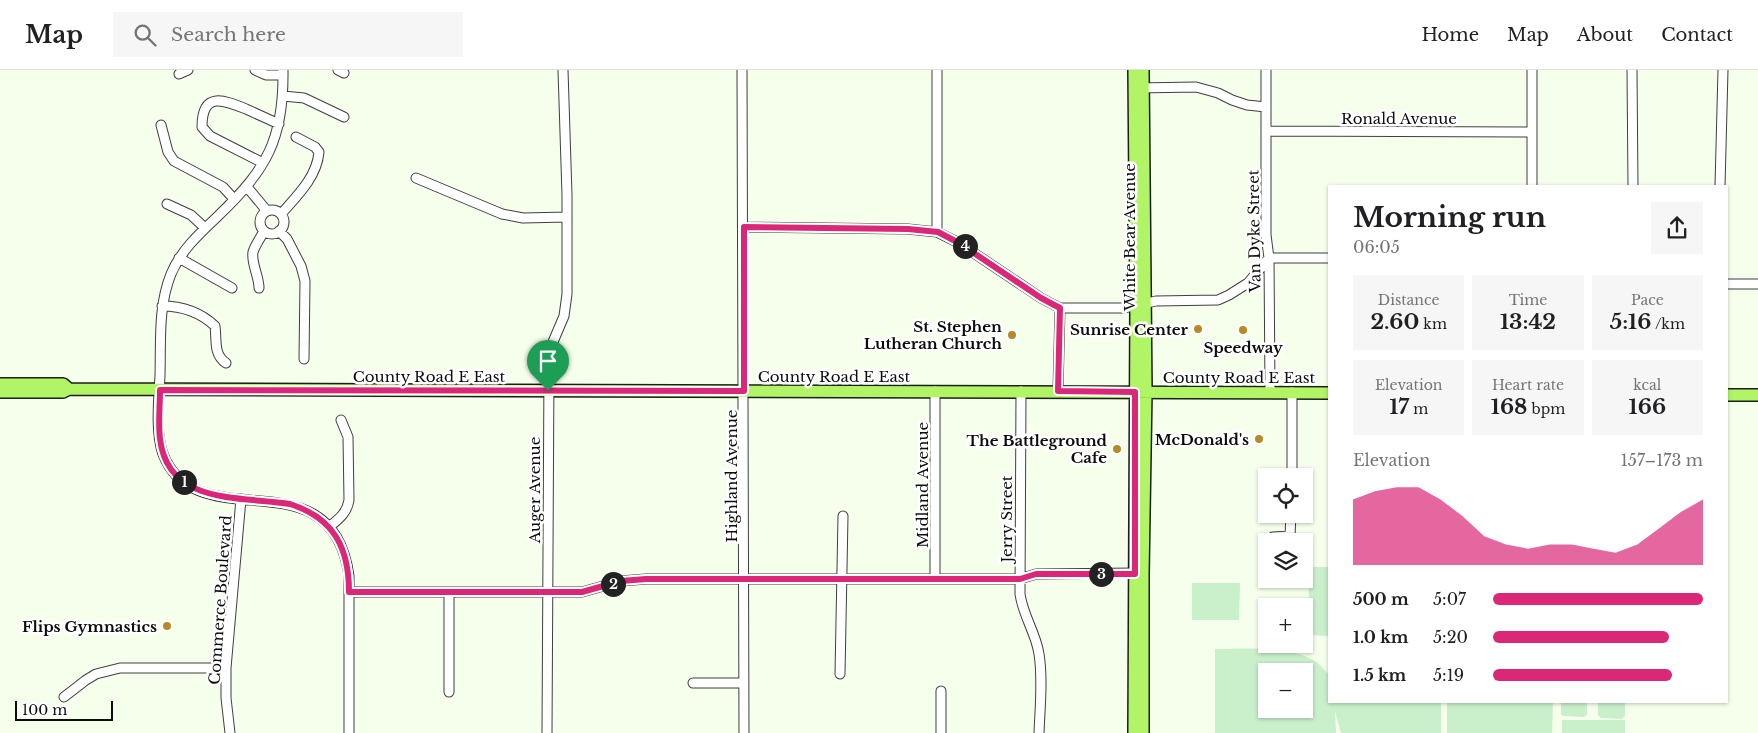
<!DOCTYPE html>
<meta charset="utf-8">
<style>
body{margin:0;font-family:"Libre Baskerville",serif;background:#f6f6f6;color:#202124;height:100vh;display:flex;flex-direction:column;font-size:19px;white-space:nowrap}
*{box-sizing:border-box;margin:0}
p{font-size:16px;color:#757577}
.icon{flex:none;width:28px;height:28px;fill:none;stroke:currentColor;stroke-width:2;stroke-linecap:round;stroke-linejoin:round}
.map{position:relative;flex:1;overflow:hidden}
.drawer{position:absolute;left:1328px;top:115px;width:400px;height:518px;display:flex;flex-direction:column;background:#fff;border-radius:0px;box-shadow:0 1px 4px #0004}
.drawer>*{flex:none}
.buttons{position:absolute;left:1258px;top:398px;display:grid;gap:10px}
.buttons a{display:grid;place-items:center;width:55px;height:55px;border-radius:0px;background:#fff;box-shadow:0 1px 4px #0004;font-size:25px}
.scale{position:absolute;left:15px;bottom:12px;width:98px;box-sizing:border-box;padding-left:5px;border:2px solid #0c0c0c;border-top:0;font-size:14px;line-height:18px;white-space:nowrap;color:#0c0c0c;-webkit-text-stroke:4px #fff;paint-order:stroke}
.pin{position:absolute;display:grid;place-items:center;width:42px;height:42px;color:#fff;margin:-51px -21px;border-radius:50% 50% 50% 0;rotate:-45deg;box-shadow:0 0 5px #0007}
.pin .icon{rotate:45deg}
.km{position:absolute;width:25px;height:25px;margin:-12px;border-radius:50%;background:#222;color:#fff;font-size:14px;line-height:25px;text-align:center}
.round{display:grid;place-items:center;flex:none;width:52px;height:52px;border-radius:0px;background:#f6f6f6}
.headline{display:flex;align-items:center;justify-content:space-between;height:85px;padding:0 25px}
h1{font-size:28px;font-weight:800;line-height:38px}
.figures{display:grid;grid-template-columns:repeat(3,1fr);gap:8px;height:85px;padding:5px 25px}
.figures div{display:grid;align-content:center;border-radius:0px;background:#f6f6f6;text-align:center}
.figures b{font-size:21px;font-weight:800}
.figures small{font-size:14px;font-weight:400}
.figures p{font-size:14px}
.chart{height:140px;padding:10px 25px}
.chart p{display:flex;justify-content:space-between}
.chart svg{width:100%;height:90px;margin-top:5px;fill:#db2777;opacity:.7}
ul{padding:0 25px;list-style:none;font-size:16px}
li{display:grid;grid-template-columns:80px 60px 1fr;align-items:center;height:38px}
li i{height:12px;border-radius:6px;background:#db2777}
header{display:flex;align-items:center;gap:30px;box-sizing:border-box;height:70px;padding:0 25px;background:#fff;border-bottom:1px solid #e0e0e0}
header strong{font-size:24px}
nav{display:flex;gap:28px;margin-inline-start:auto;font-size:18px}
.search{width:350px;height:45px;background:#f6f6f6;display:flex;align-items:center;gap:12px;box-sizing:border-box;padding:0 18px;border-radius:0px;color:#757577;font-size:19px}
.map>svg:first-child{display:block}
.pitch{fill:#c9efcb;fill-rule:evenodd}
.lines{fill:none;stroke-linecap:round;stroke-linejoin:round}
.minor-casing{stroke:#3f3f3f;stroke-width:11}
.major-casing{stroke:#1d1d1d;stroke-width:14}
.minor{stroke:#fff;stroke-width:9}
.major{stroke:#b1f566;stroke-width:11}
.route-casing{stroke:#fff;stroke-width:10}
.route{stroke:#db2777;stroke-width:6}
.poi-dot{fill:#b98928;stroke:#fff;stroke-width:2}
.labels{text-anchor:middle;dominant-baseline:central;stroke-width:5;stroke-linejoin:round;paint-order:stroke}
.street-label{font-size:15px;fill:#0c0c0c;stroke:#fff}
.poi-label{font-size:15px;font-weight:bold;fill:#0c0c0c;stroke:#fff;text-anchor:end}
</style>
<header>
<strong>Map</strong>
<div class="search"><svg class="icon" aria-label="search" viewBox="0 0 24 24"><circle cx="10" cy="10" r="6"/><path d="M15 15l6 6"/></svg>Search here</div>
<nav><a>Home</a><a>Map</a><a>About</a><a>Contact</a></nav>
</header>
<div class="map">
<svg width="1758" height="663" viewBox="0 0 1758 663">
<rect width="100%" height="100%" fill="#f5ffec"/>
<path class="pitch" d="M1308,497H1329V566L1310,565Z
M1192,513H1240L1239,550H1192Z
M1215,579C1244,579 1289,575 1315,591C1320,594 1324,600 1329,604V631H1441V663H1341L1335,641L1336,663H1215ZM1304,601V639H1266V601Z
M1447,631H1553L1552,663H1447Z
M1561,631H1587V645L1584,647L1563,646L1561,644Z
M1598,631H1625V646L1622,649L1601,648L1598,645Z
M1562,650H1625V663H1562Z"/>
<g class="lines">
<defs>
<path id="minor" d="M255,0L266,5H283
M283,0C284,69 267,99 218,146C200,163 181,180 171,204C158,236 161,271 160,305C159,328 155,362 163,384C197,472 332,381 349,506V663
M338,0L344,3
M742,0L744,663
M937,0V162
M1266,0V165L1269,188L1270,322
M1532,0V116
M1632,0L1633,116
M179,4L188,0
M1137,18L1196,17L1218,23L1232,30L1247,35L1266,37
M283,26L304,28L344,47
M161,55L168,82L174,91L223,117L234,129
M1266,61L1532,62
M263,93L210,66L202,57C202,22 222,29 246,39C257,44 268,49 279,54
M416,108L502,144L523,148L567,147
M1720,116L1723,0
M247,117L267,141
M167,134L191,145L205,158
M260 152a12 12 0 1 1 24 0a12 12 0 1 1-24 0Z
M281,144C297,126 317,107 319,82L315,77L296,67
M744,157L908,159L937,162L959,173L1041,228L1060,238H1124L1156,231L1218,230L1229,225L1248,213L1269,188H1329
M279,161L287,169L301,196L305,211L304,289
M179,188L232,218
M1726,214H1758
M259,218C259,206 251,193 253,182C255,175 261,167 264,161
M162,236C182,236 200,242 215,256C217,270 213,284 226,293
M1021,321L1020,524C1023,546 1036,563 1039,584C1043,609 1040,637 1039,663
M1058,321L1060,238
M1292,406V322
M329,457C339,449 347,443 349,430L348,367L341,350
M1273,467L1290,466L1291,444
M935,509V321
M349,522H582L621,511L646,509H1020L1036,504L1135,503
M840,604L843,446
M693,613H744
M449,622V523
M64,627L86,610L96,604L120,598H226
M230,663L226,628V598L241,429
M547,663L549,298L550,279L564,246L567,224V125L563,0
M941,663V621"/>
<path id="major" d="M1143,0L1146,322L1143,504V663
M0,314H63L69,319
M0,322H63L69,319L1329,323
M1726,325H1758
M1134,663L1136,236L1134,0"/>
</defs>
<use href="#minor" class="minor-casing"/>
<use href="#major" class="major-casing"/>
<use href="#minor" class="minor"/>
<use href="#major" class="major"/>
</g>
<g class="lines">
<defs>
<path id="route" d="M744,157L908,159L938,162L959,173L1041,228L1060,238L1058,321L1135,322V504H1036L1020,509H646L621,511L582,522H349C349,478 334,448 290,434C242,426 168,436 160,369C158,353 160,336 160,320L744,321Z"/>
</defs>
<use href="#route" class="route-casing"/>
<use href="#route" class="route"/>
</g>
<g class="poi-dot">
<circle cx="1198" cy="259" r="5"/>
<circle cx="1243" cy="260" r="5"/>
<circle cx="1012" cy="265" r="5"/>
<circle cx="1259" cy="369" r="5"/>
<circle cx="1117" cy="379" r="5"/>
<circle cx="167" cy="556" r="5"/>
</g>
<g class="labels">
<g class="street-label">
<text x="1399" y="48">Ronald Avenue</text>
<text transform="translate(1254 161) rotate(-91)">Van Dyke Street</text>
<text transform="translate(1129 167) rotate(-90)">White Bear Avenue</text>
<text x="429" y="306">County Road E East</text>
<text x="834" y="306">County Road E East</text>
<text x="1239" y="307">County Road E East</text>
<text transform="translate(731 406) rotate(-90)">Highland Avenue</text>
<text transform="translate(922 415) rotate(-90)">Midland Avenue</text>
<text transform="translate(534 420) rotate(-90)">Auger Avenue</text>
<text transform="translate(1006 449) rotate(-90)">Jerry Street</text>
<text transform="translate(220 530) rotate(-86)">Commerce Boulevard</text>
</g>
<g class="poi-label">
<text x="1002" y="256">St. Stephen<tspan x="1002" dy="17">Lutheran Church</tspan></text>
<text x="1188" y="259">Sunrise Center</text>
<text x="1243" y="277" text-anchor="middle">Speedway</text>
<text x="1249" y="369">McDonald's</text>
<text x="1107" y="370">The Battleground<tspan x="1107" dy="17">Cafe</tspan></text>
<text x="157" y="556">Flips Gymnastics</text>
</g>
</g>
</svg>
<div class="buttons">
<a><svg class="icon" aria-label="locate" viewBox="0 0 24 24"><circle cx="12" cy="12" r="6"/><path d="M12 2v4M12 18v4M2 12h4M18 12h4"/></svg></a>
<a><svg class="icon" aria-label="layers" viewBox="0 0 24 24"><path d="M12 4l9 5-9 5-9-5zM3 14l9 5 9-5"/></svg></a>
<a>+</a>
<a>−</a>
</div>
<div class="scale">100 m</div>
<div class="pin" style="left:548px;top:321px;background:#1e9e55"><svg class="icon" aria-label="arrive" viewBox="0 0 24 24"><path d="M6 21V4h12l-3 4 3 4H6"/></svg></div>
<b class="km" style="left:184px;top:412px">1</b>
<b class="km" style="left:613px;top:514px">2</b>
<b class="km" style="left:1101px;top:504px">3</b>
<b class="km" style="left:965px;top:176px">4</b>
<section class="drawer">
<div class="headline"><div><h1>Morning run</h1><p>06:05</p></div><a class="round"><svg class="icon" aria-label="share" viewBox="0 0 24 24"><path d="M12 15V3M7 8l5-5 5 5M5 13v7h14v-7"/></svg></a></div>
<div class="figures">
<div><p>Distance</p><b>2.60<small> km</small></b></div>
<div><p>Time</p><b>13:42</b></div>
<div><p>Pace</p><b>5:16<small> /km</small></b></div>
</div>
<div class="figures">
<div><p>Elevation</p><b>17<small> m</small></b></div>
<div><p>Heart rate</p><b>168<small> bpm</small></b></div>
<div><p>kcal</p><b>166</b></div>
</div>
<div class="chart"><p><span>Elevation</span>157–173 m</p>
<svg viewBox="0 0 160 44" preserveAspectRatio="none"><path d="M0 44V12L10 8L20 6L30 6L40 12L50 20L60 30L70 34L80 36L90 34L100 34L110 36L120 38L130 34L140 26L150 18L160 12V44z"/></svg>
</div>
<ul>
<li><b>500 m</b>5:07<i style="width:100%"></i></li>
<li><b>1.0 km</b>5:20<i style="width:84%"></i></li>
<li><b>1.5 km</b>5:19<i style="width:85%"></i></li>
</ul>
</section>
</div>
